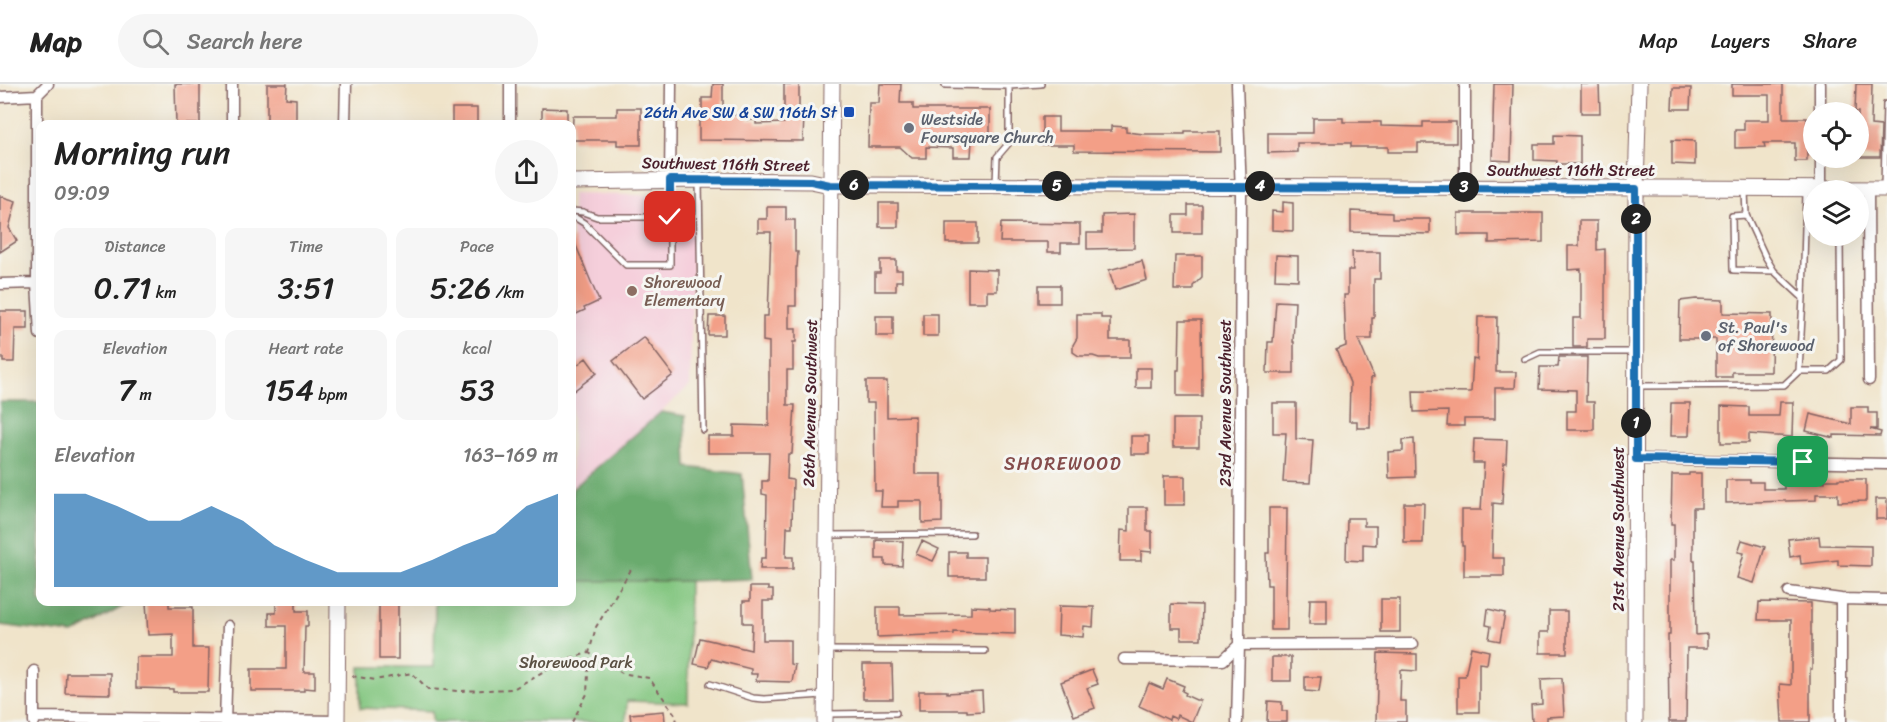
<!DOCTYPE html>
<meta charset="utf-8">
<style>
body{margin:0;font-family:Sriracha,sans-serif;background:#f6f6f6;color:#222;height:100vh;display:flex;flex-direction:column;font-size:22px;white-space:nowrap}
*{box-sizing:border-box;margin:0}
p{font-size:20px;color:#767676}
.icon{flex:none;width:33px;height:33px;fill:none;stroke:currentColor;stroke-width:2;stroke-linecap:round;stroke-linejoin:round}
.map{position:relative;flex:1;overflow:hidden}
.drawer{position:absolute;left:36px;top:36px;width:540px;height:486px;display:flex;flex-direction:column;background:#fff;border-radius:12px;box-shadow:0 6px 24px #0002}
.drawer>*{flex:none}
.buttons{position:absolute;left:1803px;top:18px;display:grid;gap:12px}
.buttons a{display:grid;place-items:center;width:66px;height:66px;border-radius:50%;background:#fff;box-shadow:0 6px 24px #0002;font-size:30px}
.pin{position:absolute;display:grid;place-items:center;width:51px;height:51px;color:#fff;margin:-26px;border-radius:12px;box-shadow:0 3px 9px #0006}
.km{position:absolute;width:30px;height:30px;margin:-15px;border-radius:50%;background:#222;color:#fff;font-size:16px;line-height:30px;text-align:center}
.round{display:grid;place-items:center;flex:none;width:63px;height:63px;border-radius:32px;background:#f6f6f6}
.summary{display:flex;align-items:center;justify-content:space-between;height:102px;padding:0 18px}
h1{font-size:33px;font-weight:600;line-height:45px}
.stats{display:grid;grid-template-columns:repeat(3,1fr);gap:9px;height:102px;padding:6px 18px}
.stats div{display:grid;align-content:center;border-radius:12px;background:#f6f6f6;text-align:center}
.stats b{font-size:30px;font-weight:600}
.stats small{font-size:16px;font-weight:400}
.stats p{font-size:16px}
.chart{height:168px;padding:12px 18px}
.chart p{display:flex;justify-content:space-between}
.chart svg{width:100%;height:108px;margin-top:6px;fill:#1f6fb2;opacity:.7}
header{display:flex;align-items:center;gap:36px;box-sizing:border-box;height:84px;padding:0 30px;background:#fff;border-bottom:2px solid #e0e0e0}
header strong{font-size:28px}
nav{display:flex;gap:33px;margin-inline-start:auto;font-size:21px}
.search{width:420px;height:54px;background:#f6f6f6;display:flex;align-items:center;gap:15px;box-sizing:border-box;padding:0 21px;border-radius:33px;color:#767676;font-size:22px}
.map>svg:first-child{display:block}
.built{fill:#f5cfdb}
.green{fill:#83c680;stroke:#667256;stroke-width:1.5}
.forest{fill:#6aab6e;stroke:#5a654c;stroke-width:1.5}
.building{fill:#f39f87}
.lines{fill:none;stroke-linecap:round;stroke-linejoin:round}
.lane-casing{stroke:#846463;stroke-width:8}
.street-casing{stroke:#846463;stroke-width:13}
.secondary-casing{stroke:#846463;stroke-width:17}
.path{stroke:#846463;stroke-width:2;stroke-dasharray:4.5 4.5;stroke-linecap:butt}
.lane{stroke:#fff;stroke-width:5}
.street{stroke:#fff;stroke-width:10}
.secondary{stroke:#fff;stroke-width:15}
.route-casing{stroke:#fff;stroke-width:12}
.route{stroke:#1f6fb2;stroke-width:8}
.transit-dot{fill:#1a4fb4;stroke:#f6f6f2;stroke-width:2}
.worship-dot{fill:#6b7280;stroke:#f6f6f2;stroke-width:2}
.education-dot{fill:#8d6e63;stroke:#f6f6f2;stroke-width:2}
.labels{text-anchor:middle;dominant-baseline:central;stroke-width:6;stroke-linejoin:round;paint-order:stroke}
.transit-label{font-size:16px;fill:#164399;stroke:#f6f6f2;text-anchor:end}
.worship-label{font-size:16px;fill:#5b616d;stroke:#f6f6f2;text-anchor:start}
.street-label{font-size:16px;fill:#4a1f2b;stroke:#f6f6f2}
.education-label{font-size:16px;fill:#785e54;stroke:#f6f6f2;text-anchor:start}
.park-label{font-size:16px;fill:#5b5144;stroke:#f6f6f2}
.neighbourhood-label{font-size:18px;letter-spacing:1.5px;fill:#854c4b;stroke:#f6f6f2}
</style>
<header>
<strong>Map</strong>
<div class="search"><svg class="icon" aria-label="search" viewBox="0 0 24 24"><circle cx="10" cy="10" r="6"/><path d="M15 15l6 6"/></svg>Search here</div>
<nav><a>Map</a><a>Layers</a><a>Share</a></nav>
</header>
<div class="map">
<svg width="1887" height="638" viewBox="0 0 1887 638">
<rect width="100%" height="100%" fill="#f6f6f2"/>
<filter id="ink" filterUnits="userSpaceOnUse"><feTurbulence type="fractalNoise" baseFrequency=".0167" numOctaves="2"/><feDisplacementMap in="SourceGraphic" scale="12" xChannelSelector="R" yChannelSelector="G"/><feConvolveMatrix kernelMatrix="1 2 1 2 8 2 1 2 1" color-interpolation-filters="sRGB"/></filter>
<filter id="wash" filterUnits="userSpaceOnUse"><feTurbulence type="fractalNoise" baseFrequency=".008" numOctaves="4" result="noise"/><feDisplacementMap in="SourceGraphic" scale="24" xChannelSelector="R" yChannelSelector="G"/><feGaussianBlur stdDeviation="1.35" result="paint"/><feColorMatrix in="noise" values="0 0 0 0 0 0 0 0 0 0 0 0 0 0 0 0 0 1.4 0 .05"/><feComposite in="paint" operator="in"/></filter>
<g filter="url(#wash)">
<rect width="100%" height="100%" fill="#f0e4ca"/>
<path class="built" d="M572,110L694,112L690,302L572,405Z"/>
<path class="green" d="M572,497H689L688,619L627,617L626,638H432V627L360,624V583H434L435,518H572Z"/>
<path class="forest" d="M0,318H40V518H131L73,550L0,541Z
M661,328L685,332L687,383L742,390L752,495L689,497H572V405Z"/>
<g id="blocks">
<path class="building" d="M175,0H200V40H176Z
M267,0H287L286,14L296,15V40H267Z
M713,0H723V31H748V36H756V40L784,39V0H799V30H804L803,57L699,56V37H702V14H712Z
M880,0H901L900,19H913V25H990V56H972L971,73H953V64L926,63V74H912L900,63H868L869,19H879Z
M1494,0H1513L1511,77L1492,76Z
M1581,0H1599L1600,29H1581Z
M1732,0H1783V34H1807V77H1795V59H1764L1765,63L1735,64V46H1744V36H1769V11H1732Z
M1856,0H1872L1871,41L1881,42L1880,73H1858V28H1855Z
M1673,4H1691L1690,25H1672Z
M452,24H477V40H452Z
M542,24L567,25V40H542Z
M617,24H641V61H617V56H572L573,32H617Z
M1042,33H1058V47H1111V42L1126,43V48L1144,50H1185V47H1220V68L1074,67V61H1042Z
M1313,34H1343V38H1381V42L1423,43V38H1456V59H1418V68H1388V63H1351V59H1297V68L1268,69V49H1313Z
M1554,51L1580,52V80H1557V77L1534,76V60H1554Z
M1672,56L1695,57V81L1672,80Z
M0,112L16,117L9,144L17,157L0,168Z
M1283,118L1293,119V147L1272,146V127L1283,128Z
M879,119H898V143H879Z
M1188,121H1202V149H1174V131H1188Z
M767,123H786V136H795V168H798L797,183H796V222H789V245H796V258H793V286H787V321H795L792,370H788L787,395L793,396L792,443H787L786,473H793V485H760L761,474H766L767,411L762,410V397H768L769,369H708V352H734V341L769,342V258L763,257V232H768L771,148H758V135H767Z
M1351,127L1392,129V135H1430V150L1351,148Z
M1458,129H1543V158L1489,159V151H1458Z
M1134,130V164L1087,165V149H1102V131Z
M1579,137H1597V166L1605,165V255H1587V263H1573V234H1581V185L1568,186V162H1579Z
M946,139H978V159H946Z
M1001,139L1080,140V159H1061V168H1048V158H1000Z
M572,152L599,217L584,224L585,226L572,232Z
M1352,168H1380V195H1374V234H1372V255H1358L1374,293L1371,294L1370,344H1357V337H1349L1350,299L1336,266L1346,262L1344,211H1348V186H1353Z
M1276,171L1298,172V196L1275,195Z
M1175,172H1202V193L1193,202V206H1174Z
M880,176H896V186H902V197H896V207H875V189H880Z
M1142,177L1147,196L1115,206L1109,186Z
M968,185L997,186V207H987V218H968Z
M1039,201H1060V219H1039Z
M1696,215L1723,216V229L1772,230L1771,288H1732V293H1716V255H1679L1680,217Z
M1276,217L1295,218L1293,258H1294V289H1267L1268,258H1273Z
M0,227H28V245H15L14,278H3V273H0Z
M923,230H938V252H923Z
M1077,230H1101V234H1110V256H1130V274H1099L1093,272H1079L1073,268V261L1077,254Z
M709,232H725V251H708Z
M876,232H893V252H876Z
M1478,233H1497L1496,288H1516L1515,304H1495V335H1464V342H1447L1448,327L1414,328L1413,307L1471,308L1473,275L1477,276Z
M1180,236H1201L1202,312H1177V286H1179Z
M644,253L673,291L642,315L613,277Z
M1559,273H1587L1586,318H1594V346H1567V327H1576V306L1539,305L1540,283H1558Z
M586,274L597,289L572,308V285Z
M1136,284H1151V304H1136Z
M866,297H887V333L915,332V390H942V438L922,439V417H898V423H881L882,407H875L874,319H866Z
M1780,318H1793L1792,353L1749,350V359H1721V322L1749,323V332H1779Z
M1273,319H1296V355L1313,356L1310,399L1283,398L1286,349H1273Z
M1671,319H1690L1689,352H1670Z
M1851,323H1868V329H1877V345H1870L1881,348L1880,352L1834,351V354L1806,347L1810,330L1851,340Z
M1173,335H1199V363H1173Z
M1131,352H1149V370H1131Z
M1414,355L1415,393L1389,394L1388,368L1403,367V356Z
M1474,355L1507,356L1506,379H1504L1502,420L1493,419L1492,474H1504V492H1464V462H1462V426H1481L1484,379H1473Z
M1689,389H1701V424H1693V476H1695L1696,551L1707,550V564H1687L1686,638H1669L1668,551H1670V476H1674V440H1671L1672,391H1689Z
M1164,392H1185V421H1164Z
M1784,395L1825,398V396H1838V395H1866V417L1838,418V410H1816V416L1726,419V396H1750V398H1763V405H1784Z
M1876,415H1887V435H1876Z
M1404,419H1424L1423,459H1404Z
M1129,423H1147V447H1152V468L1141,467V477H1120L1121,446L1129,447Z
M1269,424H1287L1286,516H1287V546H1271V501H1267L1266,469H1269Z
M1347,434H1364V442H1376V461L1363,460V477L1346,476Z
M1819,452L1820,461L1871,462V482L1838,481V476L1801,480L1800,471L1790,473L1788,455Z
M876,456L903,457L902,482L885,481V475H876Z
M1742,456L1765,463L1754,499L1737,494L1744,469L1738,468Z
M922,457L939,465L933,477L916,470Z
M949,468H966V473H985V493H949Z
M750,503H768V506H773V517H763V556H790V580L795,581L792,598L756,597L757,590H751V585L711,575L708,583L694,580L700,554L751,566L752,539H743V517H750Z
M1310,515H1327V540H1309Z
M1381,515H1400V548H1381Z
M146,518H169V523H193V564H209L208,608H173V605L136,604V573H173V550L148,551Z
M276,518H296V527H308V542H305L304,588H315V605L304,604V607H251V585H286V542H269V529H276Z
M379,518H398V575H379Z
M1759,518L1811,519V551H1812V585H1810V638H1782L1780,600L1791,601V536H1758Z
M1171,520L1202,521L1201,555H1181V544H1171Z
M971,522L990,523V525L1015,526V550L954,548V550L877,553V523H900V531L971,530Z
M1059,522L1094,523L1093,543L1084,542L1083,553L1058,551Z
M1488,525L1505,529L1500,557L1489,555L1491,542L1486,541Z
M1549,527H1567V569H1540V548H1549Z
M1471,563L1489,567L1487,580L1479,579V628H1458V592H1465Z
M1378,569L1417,570V587L1401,586L1400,617H1406V638H1376Z
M1272,573H1291V597H1272Z
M863,580H892L893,615H863Z
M1092,586L1098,600L1087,604L1095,624L1074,632L1061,598Z
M66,589H110V610L65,609Z
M1305,593H1321L1319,608L1305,607Z
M1562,594L1564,632L1547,633V638H1532L1531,621L1542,620L1541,595Z
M1167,595L1184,602L1182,607L1186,609L1185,611L1196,616H1201L1192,638L1177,631L1176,635L1170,632L1169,636L1139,622L1149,599L1163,605Z
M919,607H947V609L982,607L983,627L967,628V626H919Z
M1268,617L1282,618V627H1287V638H1267Z
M664,627L665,638H631L630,630Z"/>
</g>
</g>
<g filter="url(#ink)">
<use href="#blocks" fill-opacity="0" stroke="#846463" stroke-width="1.5"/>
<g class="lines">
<defs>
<path id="lane" d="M945,0V1L1009,2
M699,97L703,346
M996,100L997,73L1009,59V2L1041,0
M1884,103L1886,20
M572,127L583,128L597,133H670
M1746,131L1732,132L1733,186L1774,187
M572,134H576L584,139L626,181H670V98
M1803,214L1806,108
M1525,275L1540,268H1633
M1799,287H1829L1841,276L1840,152
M1638,302L1784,301L1799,287L1803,214L1774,187L1765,172L1746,131L1745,107
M828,451L972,450
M827,566L985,567
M710,600L753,614L764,615L823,611
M827,630L896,629"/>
<path id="street" d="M1820,0V28
M37,11L48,0
M0,13L37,11V199L40,250
M232,40V0
M345,40L346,0
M510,40V0
M1821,74V105
M670,96L671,0
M1465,103V0
M1868,105L1869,296
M0,200L37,199
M1636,375L1887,380
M1789,508L1841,515L1887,516
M1841,515V638
M1124,575L1223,576L1239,561L1413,560
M34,587V638
M34,633L337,637
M225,638L228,542
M1237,638L1239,561L1241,110L1237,0"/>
<path id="secondary" d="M572,98L699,96L811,97L830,101H858L1887,105
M337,638L338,518
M825,638L832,0
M1635,638L1636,105L1639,0"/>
</defs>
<use href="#lane" class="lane-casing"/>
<use href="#street" class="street-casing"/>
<use href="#secondary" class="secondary-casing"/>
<path class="path" d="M352,592L375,596L412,589L428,605L458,607L513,605L563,576L589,569L622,589L649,594L677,633L676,638
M572,638L587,610L589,569L596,543L632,484"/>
<use href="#lane" class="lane"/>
<use href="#street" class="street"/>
<use href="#secondary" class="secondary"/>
</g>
</g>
<g class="lines" filter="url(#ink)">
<defs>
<path id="route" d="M670,133V96L811,97L830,101L1636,105V375L1803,378"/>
</defs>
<use href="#route" class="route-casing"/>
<use href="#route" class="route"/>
</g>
<rect class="transit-dot" x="843" y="22" width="12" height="12" rx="3"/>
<g class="worship-dot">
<circle cx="909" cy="44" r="6"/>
<circle cx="1706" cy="252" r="6"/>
</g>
<circle class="education-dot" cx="632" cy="207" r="6"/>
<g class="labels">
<g class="transit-label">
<text x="837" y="28">26th Ave SW &amp; SW 116th St</text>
</g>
<g class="worship-label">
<text x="921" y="35">Westside<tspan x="921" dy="18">Foursquare Church</tspan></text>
<text x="1718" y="243">St. Paul's<tspan x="1718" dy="18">of Shorewood</tspan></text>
</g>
<g class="street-label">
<text transform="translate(726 80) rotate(1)">Southwest 116th Street</text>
<text x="1571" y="86">Southwest 116th Street</text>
<text transform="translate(810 319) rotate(-89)">26th Avenue Southwest</text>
<text transform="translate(1225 319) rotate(-90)">23rd Avenue Southwest</text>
<text transform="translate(1618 445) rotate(-90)">21st Avenue Southwest</text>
</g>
<g class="education-label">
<text x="644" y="198">Shorewood<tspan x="644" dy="18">Elementary</tspan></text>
</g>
<g class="park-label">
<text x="576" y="578">Shorewood Park</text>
</g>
<g class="neighbourhood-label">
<text x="1063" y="380">SHOREWOOD</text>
</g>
</g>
</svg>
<div class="buttons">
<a><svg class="icon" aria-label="locate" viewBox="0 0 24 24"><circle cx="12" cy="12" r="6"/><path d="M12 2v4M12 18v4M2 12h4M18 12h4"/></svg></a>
<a><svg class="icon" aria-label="layers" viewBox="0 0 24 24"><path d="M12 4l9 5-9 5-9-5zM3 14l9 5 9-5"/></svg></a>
</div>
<div class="pin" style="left:1803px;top:378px;background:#1e9e55"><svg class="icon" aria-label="arrive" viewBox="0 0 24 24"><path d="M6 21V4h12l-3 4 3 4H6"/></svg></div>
<div class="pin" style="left:670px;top:133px;background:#d93025"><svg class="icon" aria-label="check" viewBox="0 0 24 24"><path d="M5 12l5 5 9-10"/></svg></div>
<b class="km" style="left:1636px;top:339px">1</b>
<b class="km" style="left:1636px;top:135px">2</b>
<b class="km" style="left:1464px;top:103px">3</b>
<b class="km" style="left:1260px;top:102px">4</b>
<b class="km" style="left:1057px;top:102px">5</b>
<b class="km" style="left:854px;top:101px">6</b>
<section class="drawer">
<div class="summary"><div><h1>Morning run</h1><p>09:09</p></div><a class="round"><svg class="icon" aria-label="share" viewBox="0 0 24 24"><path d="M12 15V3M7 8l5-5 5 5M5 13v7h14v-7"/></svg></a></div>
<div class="stats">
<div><p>Distance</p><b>0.71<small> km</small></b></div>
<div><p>Time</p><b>3:51</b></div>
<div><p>Pace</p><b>5:26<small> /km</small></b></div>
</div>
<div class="stats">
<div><p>Elevation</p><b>7<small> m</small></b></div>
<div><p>Heart rate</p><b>154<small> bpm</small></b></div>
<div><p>kcal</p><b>53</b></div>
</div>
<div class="chart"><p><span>Elevation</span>163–169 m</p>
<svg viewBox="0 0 160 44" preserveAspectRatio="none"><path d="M0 44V6L10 6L20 11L30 17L40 17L50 11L60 17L70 27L80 33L90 38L100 38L110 38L120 33L130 27L140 22L150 11L160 6V44z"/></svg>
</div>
</section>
</div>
